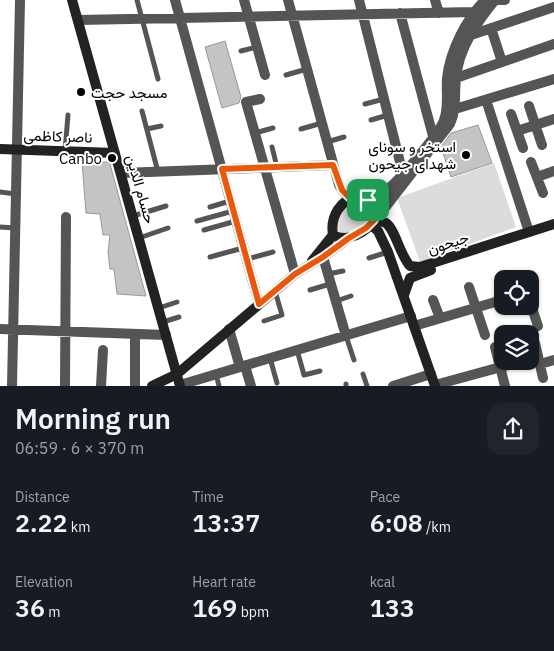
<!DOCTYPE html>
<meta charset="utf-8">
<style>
body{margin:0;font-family:"IBM Plex Sans",Vazirmatn,sans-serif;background:#20242c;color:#f1f3f6;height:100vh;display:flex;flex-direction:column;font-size:19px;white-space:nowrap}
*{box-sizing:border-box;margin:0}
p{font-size:16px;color:#9ea1a6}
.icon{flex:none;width:28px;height:28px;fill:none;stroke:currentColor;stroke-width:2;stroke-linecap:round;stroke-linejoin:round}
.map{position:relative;height:386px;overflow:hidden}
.sheet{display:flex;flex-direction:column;background:#171b24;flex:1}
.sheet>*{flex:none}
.fabs{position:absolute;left:494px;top:270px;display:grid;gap:10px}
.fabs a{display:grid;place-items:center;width:45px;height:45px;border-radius:10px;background:#171b24;box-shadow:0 1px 4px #0004;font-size:25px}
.pin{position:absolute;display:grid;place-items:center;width:42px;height:42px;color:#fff;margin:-21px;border-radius:10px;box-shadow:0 2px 8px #0006}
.round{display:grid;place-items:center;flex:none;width:52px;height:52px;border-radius:15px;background:#20242c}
.head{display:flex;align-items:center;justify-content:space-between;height:85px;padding:0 15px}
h1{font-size:28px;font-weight:600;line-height:38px}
.metrics{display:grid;grid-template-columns:repeat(3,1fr);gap:8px;height:85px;padding:5px 15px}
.metrics div{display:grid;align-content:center}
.metrics b{font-size:25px;font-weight:600}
.metrics small{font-size:14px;font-weight:400}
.metrics p{font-size:14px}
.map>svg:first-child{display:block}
.green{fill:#dcdcdc}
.building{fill:#c4c4c4;stroke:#999}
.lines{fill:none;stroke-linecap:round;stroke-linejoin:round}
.lane{stroke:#555;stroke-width:5}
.street{stroke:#555;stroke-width:10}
.secondary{stroke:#222;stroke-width:10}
.route-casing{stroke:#fff;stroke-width:10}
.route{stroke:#ea580c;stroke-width:6}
.poi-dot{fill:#000;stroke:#fff;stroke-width:2}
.labels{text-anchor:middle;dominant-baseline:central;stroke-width:4;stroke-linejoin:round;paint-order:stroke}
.poi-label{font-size:15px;fill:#000;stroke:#fff;text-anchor:end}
.street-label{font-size:15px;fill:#000;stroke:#fff}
</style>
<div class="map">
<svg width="554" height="386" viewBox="0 0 554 386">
<rect width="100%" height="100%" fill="#fff"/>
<path class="green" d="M494,163L516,227L420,262L397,198Z
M363,201C377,219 366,225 351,235L339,233C336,221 342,210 348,202Z"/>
<path class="building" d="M225,41L241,97L239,103L222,108L205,47Z
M478,125L492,163L451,177L441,147L451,133Z
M82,162H108L110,164L146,296L117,294L114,269H110L108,252L110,235H103L100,214L86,213Z"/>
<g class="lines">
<path class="lane" d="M137,0L158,79
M241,51L257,47
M286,75L307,69
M365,104L384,99
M142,111L158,172
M371,120L388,115
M147,129L161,126
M301,129L322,123
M255,133L273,128
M327,142L344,137
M272,147L277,167
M65,151L68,115
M0,192L16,194
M210,207L230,201
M133,216L166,206
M197,221L233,211
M0,227L15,228
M204,230L236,221
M139,238L168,228
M210,257L243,248
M369,258L388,252
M247,259L273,252
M328,274L343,271
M310,290L330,284
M336,301L351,296
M159,308L177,302
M264,321L282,315L275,291
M163,322L179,317
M346,336L354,360
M297,350L304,375L320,371
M270,358L277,383
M216,374L219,386
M363,374L367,386
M346,384V386"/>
<path class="street" d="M175,0L259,304
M244,0L265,75
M288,0L339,185L342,190L350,198
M359,0L403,174
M435,0L439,13
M498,0H505
M400,13L433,136
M78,20L473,12
M491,28L502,62
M468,35H471L554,7
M456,78L554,44
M260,99L246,102L295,274
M488,106L529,232
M529,106L542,145
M455,109L554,79
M511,114L523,148
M517,131L554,119
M531,162L543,193
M121,173L333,165
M537,177L554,171
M368,200C375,197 383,194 388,189C400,179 440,133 444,120C449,107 446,92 447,78C450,51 466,19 485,0
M375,216L384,209L450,124C457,109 454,95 456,79C458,49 477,22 495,0
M323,257L346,336
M469,287L485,335
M433,300L440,318
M530,302L538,326
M414,326L502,300
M0,329L166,335
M229,329L240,367
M535,343L543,378
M495,347L505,386
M540,364L554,360
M245,366L251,386
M180,385L411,316
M435,385L523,361
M12,386L20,0
M65,386L66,217
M101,386L103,350
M135,386V334
M393,386L431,374"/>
<path class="secondary" d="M72,0L180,386
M0,149L115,153
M358,197C368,198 380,209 374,219C367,233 347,243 333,235C330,217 340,199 358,197Z
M374,220C378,221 382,221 386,223C395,229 400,255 410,266L420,267L554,224
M370,224L378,231L388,252L435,386
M312,261L333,235
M404,295L410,278L431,270
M152,386L177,374L295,274L323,257L349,238"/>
</g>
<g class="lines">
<defs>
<path id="route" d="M333,165L342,190L350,198H362L368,200L375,212L374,220L366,228L349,238L323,257L295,274L259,304L222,169Z"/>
</defs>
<use href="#route" class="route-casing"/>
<use href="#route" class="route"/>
</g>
<g class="poi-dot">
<circle cx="81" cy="92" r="5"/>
<circle cx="466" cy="155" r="5"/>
<circle cx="112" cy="158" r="5"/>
</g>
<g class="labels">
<g class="poi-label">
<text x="91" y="92" text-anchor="start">مسجد حجت</text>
<text x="456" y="146">استخر و سونای<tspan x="456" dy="17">شهدای جیحون</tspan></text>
<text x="102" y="158">Canbo</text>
</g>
<g class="street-label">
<text transform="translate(58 136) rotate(2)">ناصر کاظمی</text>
<text transform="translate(141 189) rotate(74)">حسام الدین</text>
<text transform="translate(448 243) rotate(-18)">جیحون</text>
</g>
</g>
</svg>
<div class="fabs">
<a><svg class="icon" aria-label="locate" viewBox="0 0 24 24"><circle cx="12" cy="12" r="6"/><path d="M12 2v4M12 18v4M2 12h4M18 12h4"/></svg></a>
<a><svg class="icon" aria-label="layers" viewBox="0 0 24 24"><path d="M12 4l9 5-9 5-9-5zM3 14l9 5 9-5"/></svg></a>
</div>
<div class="pin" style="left:368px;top:200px;background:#1e9e55"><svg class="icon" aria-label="arrive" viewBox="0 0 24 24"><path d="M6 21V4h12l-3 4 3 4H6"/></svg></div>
</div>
<section class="sheet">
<div class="head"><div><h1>Morning run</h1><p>06:59 · 6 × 370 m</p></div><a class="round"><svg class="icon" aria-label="share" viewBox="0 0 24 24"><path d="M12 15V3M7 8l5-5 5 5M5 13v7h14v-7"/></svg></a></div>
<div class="metrics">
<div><p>Distance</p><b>2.22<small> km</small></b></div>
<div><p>Time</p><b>13:37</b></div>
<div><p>Pace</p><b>6:08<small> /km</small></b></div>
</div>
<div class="metrics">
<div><p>Elevation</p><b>36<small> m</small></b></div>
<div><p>Heart rate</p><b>169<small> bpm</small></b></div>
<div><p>kcal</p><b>133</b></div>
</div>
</section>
